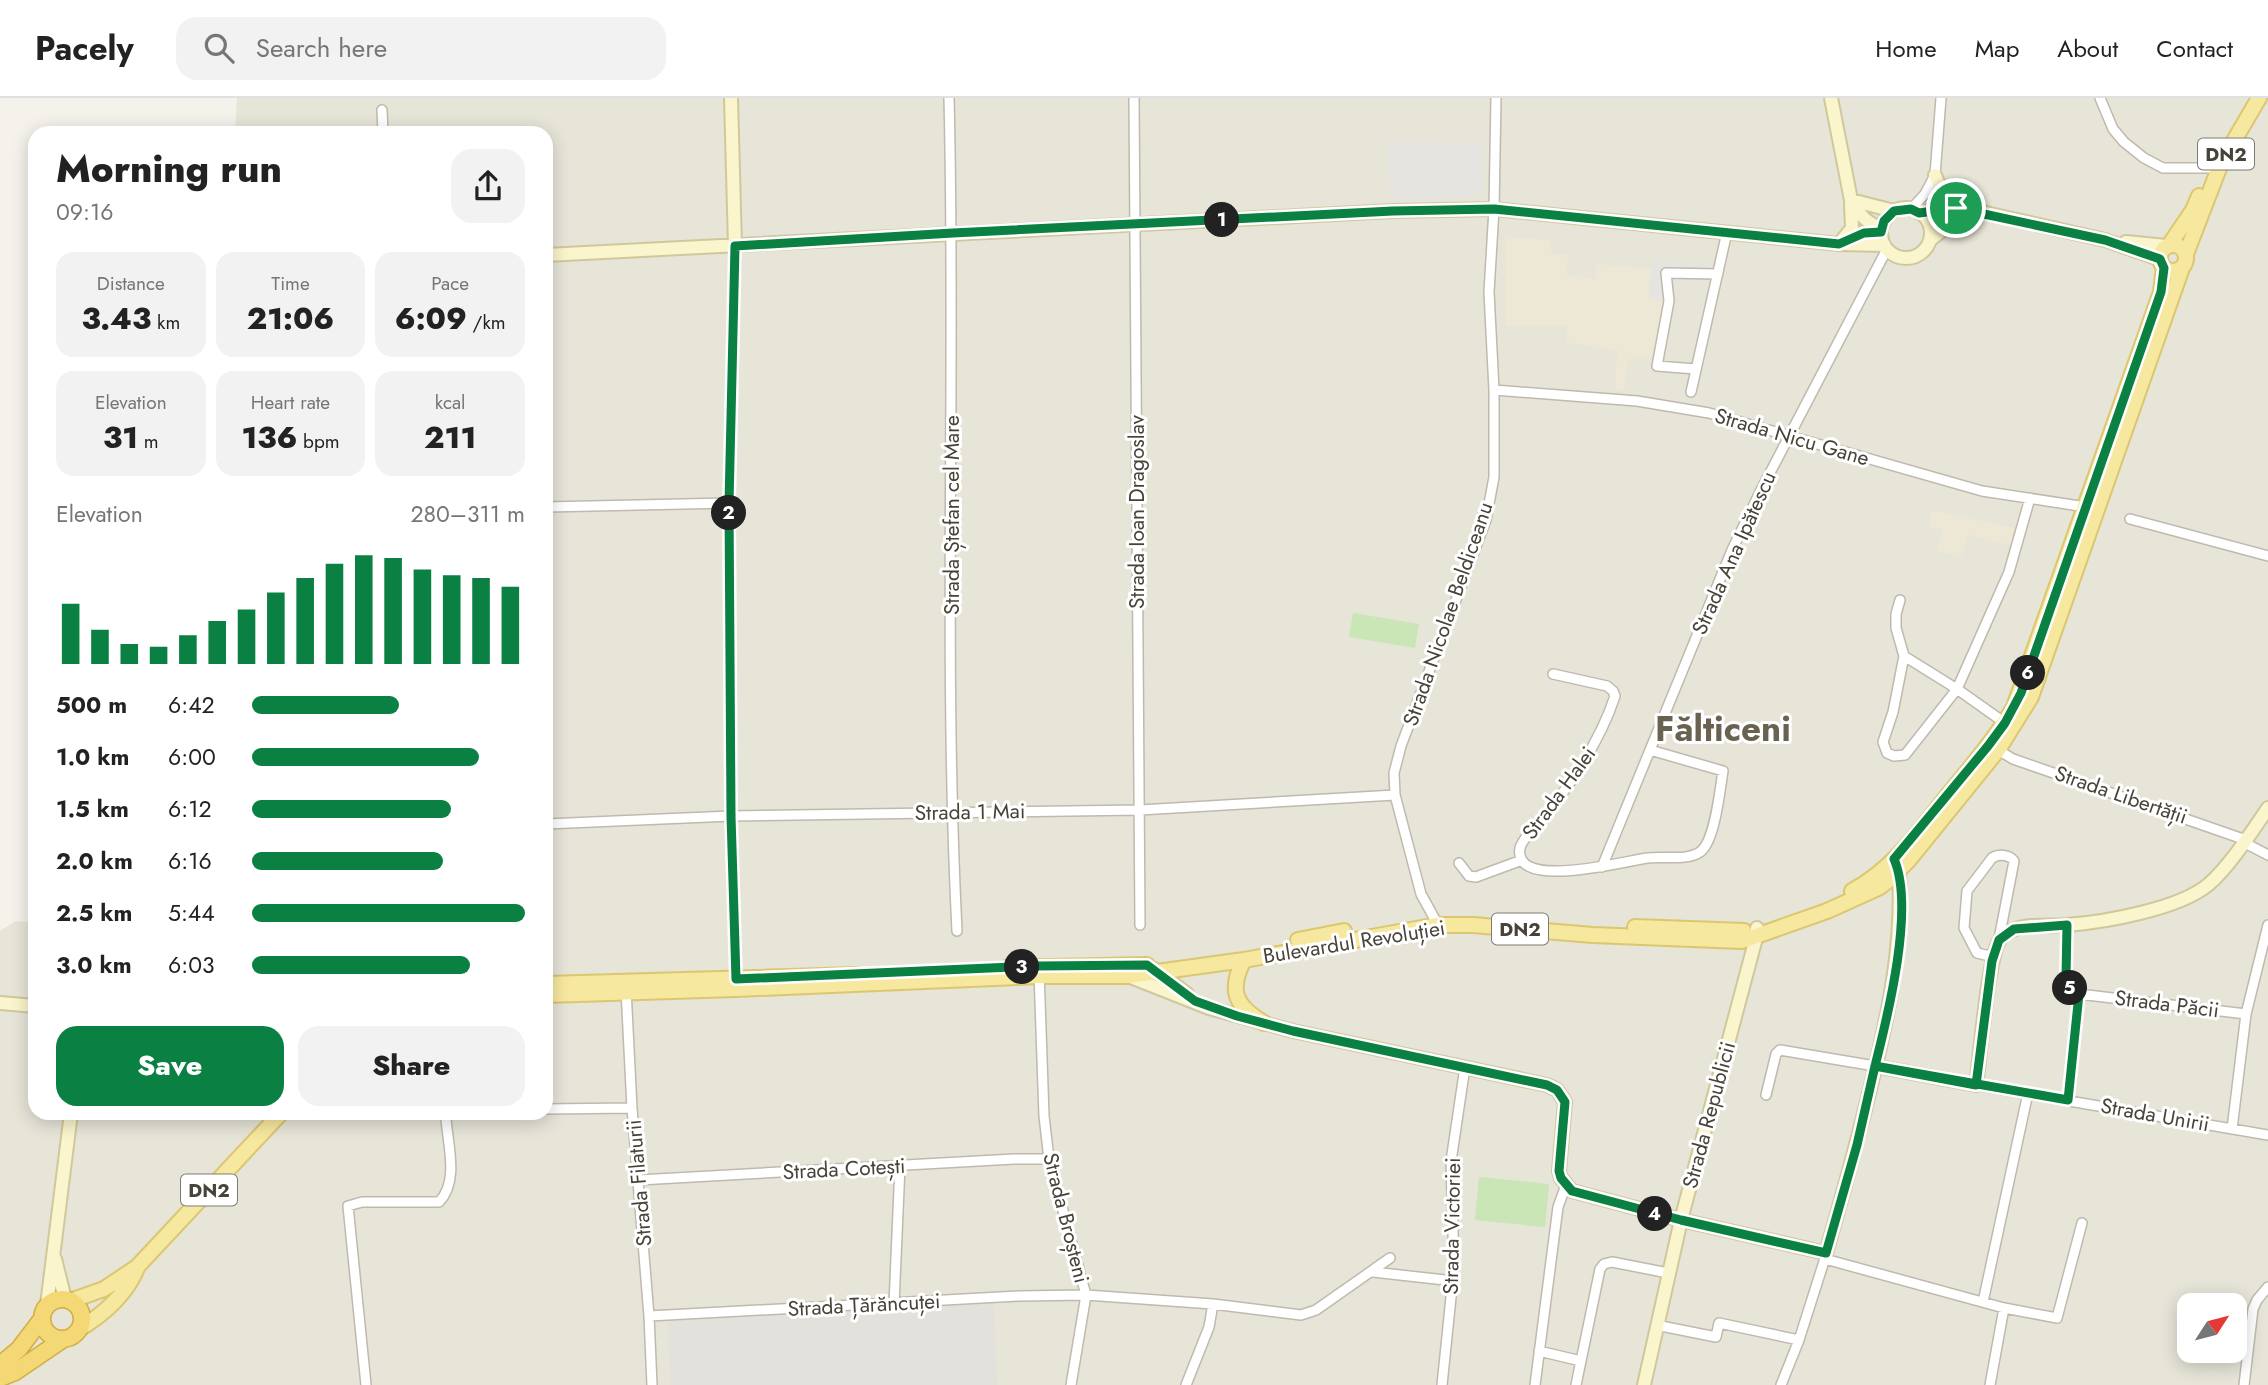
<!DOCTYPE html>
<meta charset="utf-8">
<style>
body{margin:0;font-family:Jost,sans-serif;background:#f2f2f2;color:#222;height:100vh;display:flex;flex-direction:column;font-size:26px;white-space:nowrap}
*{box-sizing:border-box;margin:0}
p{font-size:23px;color:#767676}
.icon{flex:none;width:38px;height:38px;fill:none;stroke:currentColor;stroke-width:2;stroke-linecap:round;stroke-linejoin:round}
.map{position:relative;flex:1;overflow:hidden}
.sheet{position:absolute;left:28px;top:28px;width:525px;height:994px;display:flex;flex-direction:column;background:#fff;border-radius:21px;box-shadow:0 4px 18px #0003}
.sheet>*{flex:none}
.needle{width:46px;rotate:54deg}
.controls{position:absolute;left:2177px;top:1195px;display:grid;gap:14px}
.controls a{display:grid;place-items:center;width:70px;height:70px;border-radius:14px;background:#fff;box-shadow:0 4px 18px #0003;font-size:35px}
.pin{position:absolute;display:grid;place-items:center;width:60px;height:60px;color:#fff;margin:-30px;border:4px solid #fff;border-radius:50%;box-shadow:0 2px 7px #0007}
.km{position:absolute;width:35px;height:35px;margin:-18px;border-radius:50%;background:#222;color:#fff;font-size:19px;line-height:35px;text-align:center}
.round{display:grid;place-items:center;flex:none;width:74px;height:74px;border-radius:21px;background:#f2f2f2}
.head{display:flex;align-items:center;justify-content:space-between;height:119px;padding:0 28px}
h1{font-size:38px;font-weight:800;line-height:52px}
.stats{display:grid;grid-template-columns:repeat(3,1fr);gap:10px;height:119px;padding:7px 28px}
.stats div{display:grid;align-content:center;border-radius:18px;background:#f2f2f2;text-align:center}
.stats b{font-size:30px;font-weight:800}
.stats small{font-size:19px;font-weight:400}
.stats p{font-size:19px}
.chart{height:196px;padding:14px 28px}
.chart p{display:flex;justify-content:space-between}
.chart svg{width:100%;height:126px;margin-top:7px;stroke:#0b8043;stroke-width:6}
.primary-button{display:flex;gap:14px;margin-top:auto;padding:14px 28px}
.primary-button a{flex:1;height:80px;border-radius:21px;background:#0b8043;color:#fff;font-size:28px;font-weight:800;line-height:80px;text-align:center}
.primary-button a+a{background:#f2f2f2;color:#222}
ul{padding:0 28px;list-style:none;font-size:23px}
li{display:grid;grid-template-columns:112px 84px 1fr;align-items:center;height:52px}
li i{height:18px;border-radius:9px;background:#0b8043}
header{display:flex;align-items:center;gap:42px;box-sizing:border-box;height:98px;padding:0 35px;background:#fff;border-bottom:2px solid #e0e0e0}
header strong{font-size:33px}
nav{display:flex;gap:38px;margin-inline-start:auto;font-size:24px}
.search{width:490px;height:63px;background:#f2f2f2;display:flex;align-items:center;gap:18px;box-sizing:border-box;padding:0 24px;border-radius:21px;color:#767676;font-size:26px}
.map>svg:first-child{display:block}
.residential{fill:#e7e4d8;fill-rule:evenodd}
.industrial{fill:#e3e1db}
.education{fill:#ece8d5}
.green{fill:#cae5b6}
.parking{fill:#e6e4e1}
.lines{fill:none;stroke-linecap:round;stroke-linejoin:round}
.street-casing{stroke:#bfbaad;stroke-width:12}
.secondary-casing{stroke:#d0c89d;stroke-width:16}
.primary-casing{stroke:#dbc770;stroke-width:18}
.highway-casing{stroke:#d2ae45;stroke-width:19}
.street{stroke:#fff;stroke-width:9}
.secondary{stroke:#fbf5cd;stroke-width:12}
.primary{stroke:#f7e8a0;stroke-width:14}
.highway{stroke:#f3d875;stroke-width:16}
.route-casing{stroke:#fff;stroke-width:14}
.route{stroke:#0b8043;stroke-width:9}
.labels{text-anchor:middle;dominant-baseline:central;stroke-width:6;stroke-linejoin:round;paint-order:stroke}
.shield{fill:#fff;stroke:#7e7b74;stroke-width:2}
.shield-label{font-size:19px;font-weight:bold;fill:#474338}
.street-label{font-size:21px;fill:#474338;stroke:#fff}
.town-label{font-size:35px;font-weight:bold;fill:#696250;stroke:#fff}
</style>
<header>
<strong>Pacely</strong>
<div class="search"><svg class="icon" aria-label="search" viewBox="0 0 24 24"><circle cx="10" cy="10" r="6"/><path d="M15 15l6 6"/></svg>Search here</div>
<nav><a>Home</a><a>Map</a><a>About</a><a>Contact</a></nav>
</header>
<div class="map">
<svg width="2268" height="1287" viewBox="0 0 2268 1287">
<rect width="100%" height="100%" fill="#f4f2ea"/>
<path class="residential" d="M237,0H2268V1287H0V833L16,823L35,825V1015H546V35H235ZM2189,1208H2235V1253H2189Z"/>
<path class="industrial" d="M994,1202L997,1287H670L668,1220Z"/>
<path class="education" d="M1505,139L1551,142L1552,156L1568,157L1567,177L1595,181L1597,166L1652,171L1648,200L1664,204L1652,261H1628L1624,293L1615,292L1617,252L1567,245L1566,228H1506Z
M1932,412L2014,430L2011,447L1967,437L1961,459L1937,453L1942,432L1929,429Z"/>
<path class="green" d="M1353,515L1419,526L1415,550L1349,539Z
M1479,1079L1549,1086L1545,1129L1475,1122Z"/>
<path class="parking" d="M1387,44L1480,45L1483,97L1392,104Z
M1653,163L1711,168L1710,184L1671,185L1663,261L1697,266L1693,278L1652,272L1665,203L1649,200Z"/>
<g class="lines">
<defs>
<path id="street" d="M949,0C956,278 943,556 957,833
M1134,0L1140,827
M2100,0L2113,31L2124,44L2144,60L2163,70H2209
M382,12L383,35
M1911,111L1925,96L1935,77L1941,0
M735,148L729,405L731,718L736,885
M1696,271L1657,268L1669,203L1666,175L1718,176
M1494,292L1637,303L1709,315L1982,393L2086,409
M1691,294L1727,134
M546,409L729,405
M2130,421L2268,458
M1900,502L1896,516V530L1904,558L1893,614L1883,644L1887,655L1894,658L1905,657L1957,591L2009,474L2030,400
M1904,558L1957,591L2005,625
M1553,576L1607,588L1613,593L1615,598C1603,635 1582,669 1559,700C1551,711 1522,740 1520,750C1512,794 1628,762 1648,760C1664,758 1687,763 1700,754C1715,744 1720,691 1723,673L1650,652
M1998,652L2013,661L2246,742
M546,726L731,718L1140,712L1395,697
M2243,744L2268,757
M1459,765L1469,778L1476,779L1522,762
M1602,769L1732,452L1761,392L1887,151
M1438,827L1421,796L1395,697L1394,675L1401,648L1486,422L1494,379V292L1489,194L1494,111L1496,0
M2067,827L2066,879L2070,890L2079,896L2246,916
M1994,859L1977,855L1964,830L1967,793L1992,760C1998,756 2009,756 2014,763L1999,841
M1039,874L1044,1018L1049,1061L1086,1197L1071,1287
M626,891L632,1010L649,1218L652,1287
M1976,987L2268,1037
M1766,997L1776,956L1780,952L1875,968
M2068,1002L2079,896
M546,1011L632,1010
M2232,1031L2246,916L2268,827
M639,1082L1014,1061H1049
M1825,1161L2004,1210L2057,1220L2082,1125
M1373,1174L1454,1183
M1983,1204L2028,995
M894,1206L900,1068
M649,1218L1019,1198L1086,1197L1213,1206L1301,1217L1316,1212L1390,1160
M1656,1227L1716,1239L1719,1225L1799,1242
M1539,1253L1581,1263
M366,1287L348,1108L362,1104H439C459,1084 448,1047 446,1021L448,1015
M1186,1287L1209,1229L1213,1206
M1442,1287L1454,1170L1451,1063L1465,969
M1535,1287L1558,1109L1566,1087
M1576,1287L1600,1171L1604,1166L1612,1164L1668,1175
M1781,1287L1799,1242L1826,1157
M1990,1287L2004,1210
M2244,1287L2253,1211L2257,1202L2268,1189"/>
<path id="secondary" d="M731,0L735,148
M1831,0L1851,102C1859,116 1866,125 1881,130
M1935,77C1941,93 1947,103 1963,109
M1851,102L1894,113
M1881 135a25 25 0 1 1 50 0a25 25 0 1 1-50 0Z
M1919,115L1945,110L1977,113L2105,142L2159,161
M1930,142L1957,121L1977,113
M1842,144L1864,135L1881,134
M2126,144L2166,148
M1839,146L1852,130L1851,106
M546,157L1393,113L1494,111L1839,146L1884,147
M1154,871L1187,896
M1128,878L1209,910L1293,933L1547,987L1557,992L1565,1004L1559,1073L1561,1080L1572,1093L1681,1122L1826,1155C1843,1096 1859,1038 1873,979C1890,909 1903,845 1899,773L1896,765
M0,905L35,908
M1875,968L1976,987C1980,962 1988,854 2001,840C2017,823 2046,829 2067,827C2105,824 2180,811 2209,786C2229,769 2253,732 2268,710
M55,1161L65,1201
M47,1207L71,1015
M1644,1287L1681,1122L1756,840L1757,830"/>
<path id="primary" d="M2170,146L2193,112L2199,98
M2160 160a13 13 0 1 1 26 0a13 13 0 1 1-26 0Z
M2186,156L2221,65L2259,0
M1852,793C1895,770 1923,728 1953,691C1975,664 1997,638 2014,609L2161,194L2164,169
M1635,829L1744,833
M1298,842L1344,833
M1244,862C1228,892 1235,908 1264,925
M1006,870L1147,867
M546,886L857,877
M546,897L736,891L1039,878H1128L1244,862L1438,827H1473L1593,837L1742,843L1827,813L1880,789L1889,782L1908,763L1998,652L2031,599L2182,170
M70,1203L104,1191L137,1169L281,1015
M79,1231C104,1216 126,1197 137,1170"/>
<path id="highway" d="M42 1221a20 20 0 1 1 40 0a20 20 0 1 1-40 0Z
M0,1267L19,1251L41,1222
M0,1280L15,1274L62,1242"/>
</defs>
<use href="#street" class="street-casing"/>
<use href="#secondary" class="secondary-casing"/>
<use href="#primary" class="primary-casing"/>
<use href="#highway" class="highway-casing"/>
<use href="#street" class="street"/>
<use href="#secondary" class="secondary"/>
<use href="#primary" class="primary"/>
<use href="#highway" class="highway"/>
</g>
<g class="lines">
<defs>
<path id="route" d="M1956,110L1919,115L1911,111L1894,113L1884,123L1881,134L1864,135L1839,146L1494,111L1393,113L953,135L735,148L729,405L731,718L736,881L1038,868L1147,867L1195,903L1237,918L1293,933L1547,987L1557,992L1565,1004L1559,1073L1561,1080L1572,1093L1681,1122L1826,1155L1857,1047L1875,968L1976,987L1992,863L1999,842L2014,831L2067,827L2066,879L2070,890L2079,896L2068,1002L1875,968C1888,917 1915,809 1894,761L1988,648L2005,625L2021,595L2161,194L2164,170L2160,161L2105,142L1956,110"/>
</defs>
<use href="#route" class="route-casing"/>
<use href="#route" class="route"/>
</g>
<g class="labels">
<g class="shield">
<rect x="2198" y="40.5" width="56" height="31" rx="5"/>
<rect x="1492" y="815.5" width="56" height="31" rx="5"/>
<rect x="181" y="1076.5" width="56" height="31" rx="5"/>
</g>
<g class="shield-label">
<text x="2226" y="56">DN2</text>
<text x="1520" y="831">DN2</text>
<text x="209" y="1092">DN2</text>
</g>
<g class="street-label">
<text transform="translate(1792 339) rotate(16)">Strada Nicu Gane</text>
<text transform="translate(1137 414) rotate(-90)">Strada Ioan Dragoslav</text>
<text transform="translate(952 417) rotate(-90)">Strada Ștefan cel Mare</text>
<text transform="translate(1734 455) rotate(-66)">Strada Ana Ipătescu</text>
<text transform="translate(1448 516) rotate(-71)">Strada Nicolae Beldiceanu</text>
<text transform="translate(1559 695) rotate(-54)">Strada Halei</text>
<text transform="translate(2121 697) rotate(19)">Strada Libertății</text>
<text transform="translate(970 714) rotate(-1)">Strada 1 Mai</text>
<text transform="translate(1354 844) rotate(-9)">Bulevardul Revoluției</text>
<text transform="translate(2167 906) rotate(7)">Strada Păcii</text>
<text transform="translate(1709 1017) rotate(-75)">Strada Republicii</text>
<text transform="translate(2155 1017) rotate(10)">Strada Unirii</text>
<text transform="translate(844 1071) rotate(-3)">Strada Cotești</text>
<text transform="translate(639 1085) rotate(-95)">Strada Filaturii</text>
<text transform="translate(1066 1120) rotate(76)">Strada Broșteni</text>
<text transform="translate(1452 1128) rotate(-89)">Strada Victoriei</text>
<text transform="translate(864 1207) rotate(-3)">Strada Țărăncuței</text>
</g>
<g class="town-label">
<text x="1723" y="631">Fălticeni</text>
</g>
</g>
</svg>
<div class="controls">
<a><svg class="needle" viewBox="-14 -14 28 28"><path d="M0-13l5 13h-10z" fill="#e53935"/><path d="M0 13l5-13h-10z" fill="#767676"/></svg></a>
</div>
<div class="pin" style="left:1956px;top:110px;background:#1e9e55"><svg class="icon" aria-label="arrive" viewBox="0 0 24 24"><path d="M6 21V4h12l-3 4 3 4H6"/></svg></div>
<b class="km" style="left:1222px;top:122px">1</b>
<b class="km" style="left:729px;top:415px">2</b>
<b class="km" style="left:1022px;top:869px">3</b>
<b class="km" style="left:1655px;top:1116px">4</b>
<b class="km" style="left:2070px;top:890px">5</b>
<b class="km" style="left:2028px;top:575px">6</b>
<section class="sheet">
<div class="head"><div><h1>Morning run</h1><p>09:16</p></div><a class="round"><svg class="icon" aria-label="share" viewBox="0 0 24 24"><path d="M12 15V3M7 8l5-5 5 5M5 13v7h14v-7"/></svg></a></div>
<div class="stats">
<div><p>Distance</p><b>3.43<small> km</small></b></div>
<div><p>Time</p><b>21:06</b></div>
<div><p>Pace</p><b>6:09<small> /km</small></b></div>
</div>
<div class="stats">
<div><p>Elevation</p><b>31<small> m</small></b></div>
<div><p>Heart rate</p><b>136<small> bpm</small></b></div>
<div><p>kcal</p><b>211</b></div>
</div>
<div class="chart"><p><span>Elevation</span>280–311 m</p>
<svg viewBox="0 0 160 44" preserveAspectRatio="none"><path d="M5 44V23M15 44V32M25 44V37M35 44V38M45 44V34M55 44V29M65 44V25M75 44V19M85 44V14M95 44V9M105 44V6M115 44V7M125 44V11M135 44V13M145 44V14M155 44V17"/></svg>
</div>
<ul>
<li><b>500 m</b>6:42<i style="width:54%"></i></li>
<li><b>1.0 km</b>6:00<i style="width:83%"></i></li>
<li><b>1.5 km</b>6:12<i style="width:73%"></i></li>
<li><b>2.0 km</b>6:16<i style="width:70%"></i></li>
<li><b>2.5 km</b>5:44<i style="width:100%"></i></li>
<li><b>3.0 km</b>6:03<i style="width:80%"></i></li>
</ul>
<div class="primary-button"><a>Save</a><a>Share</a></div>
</section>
</div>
